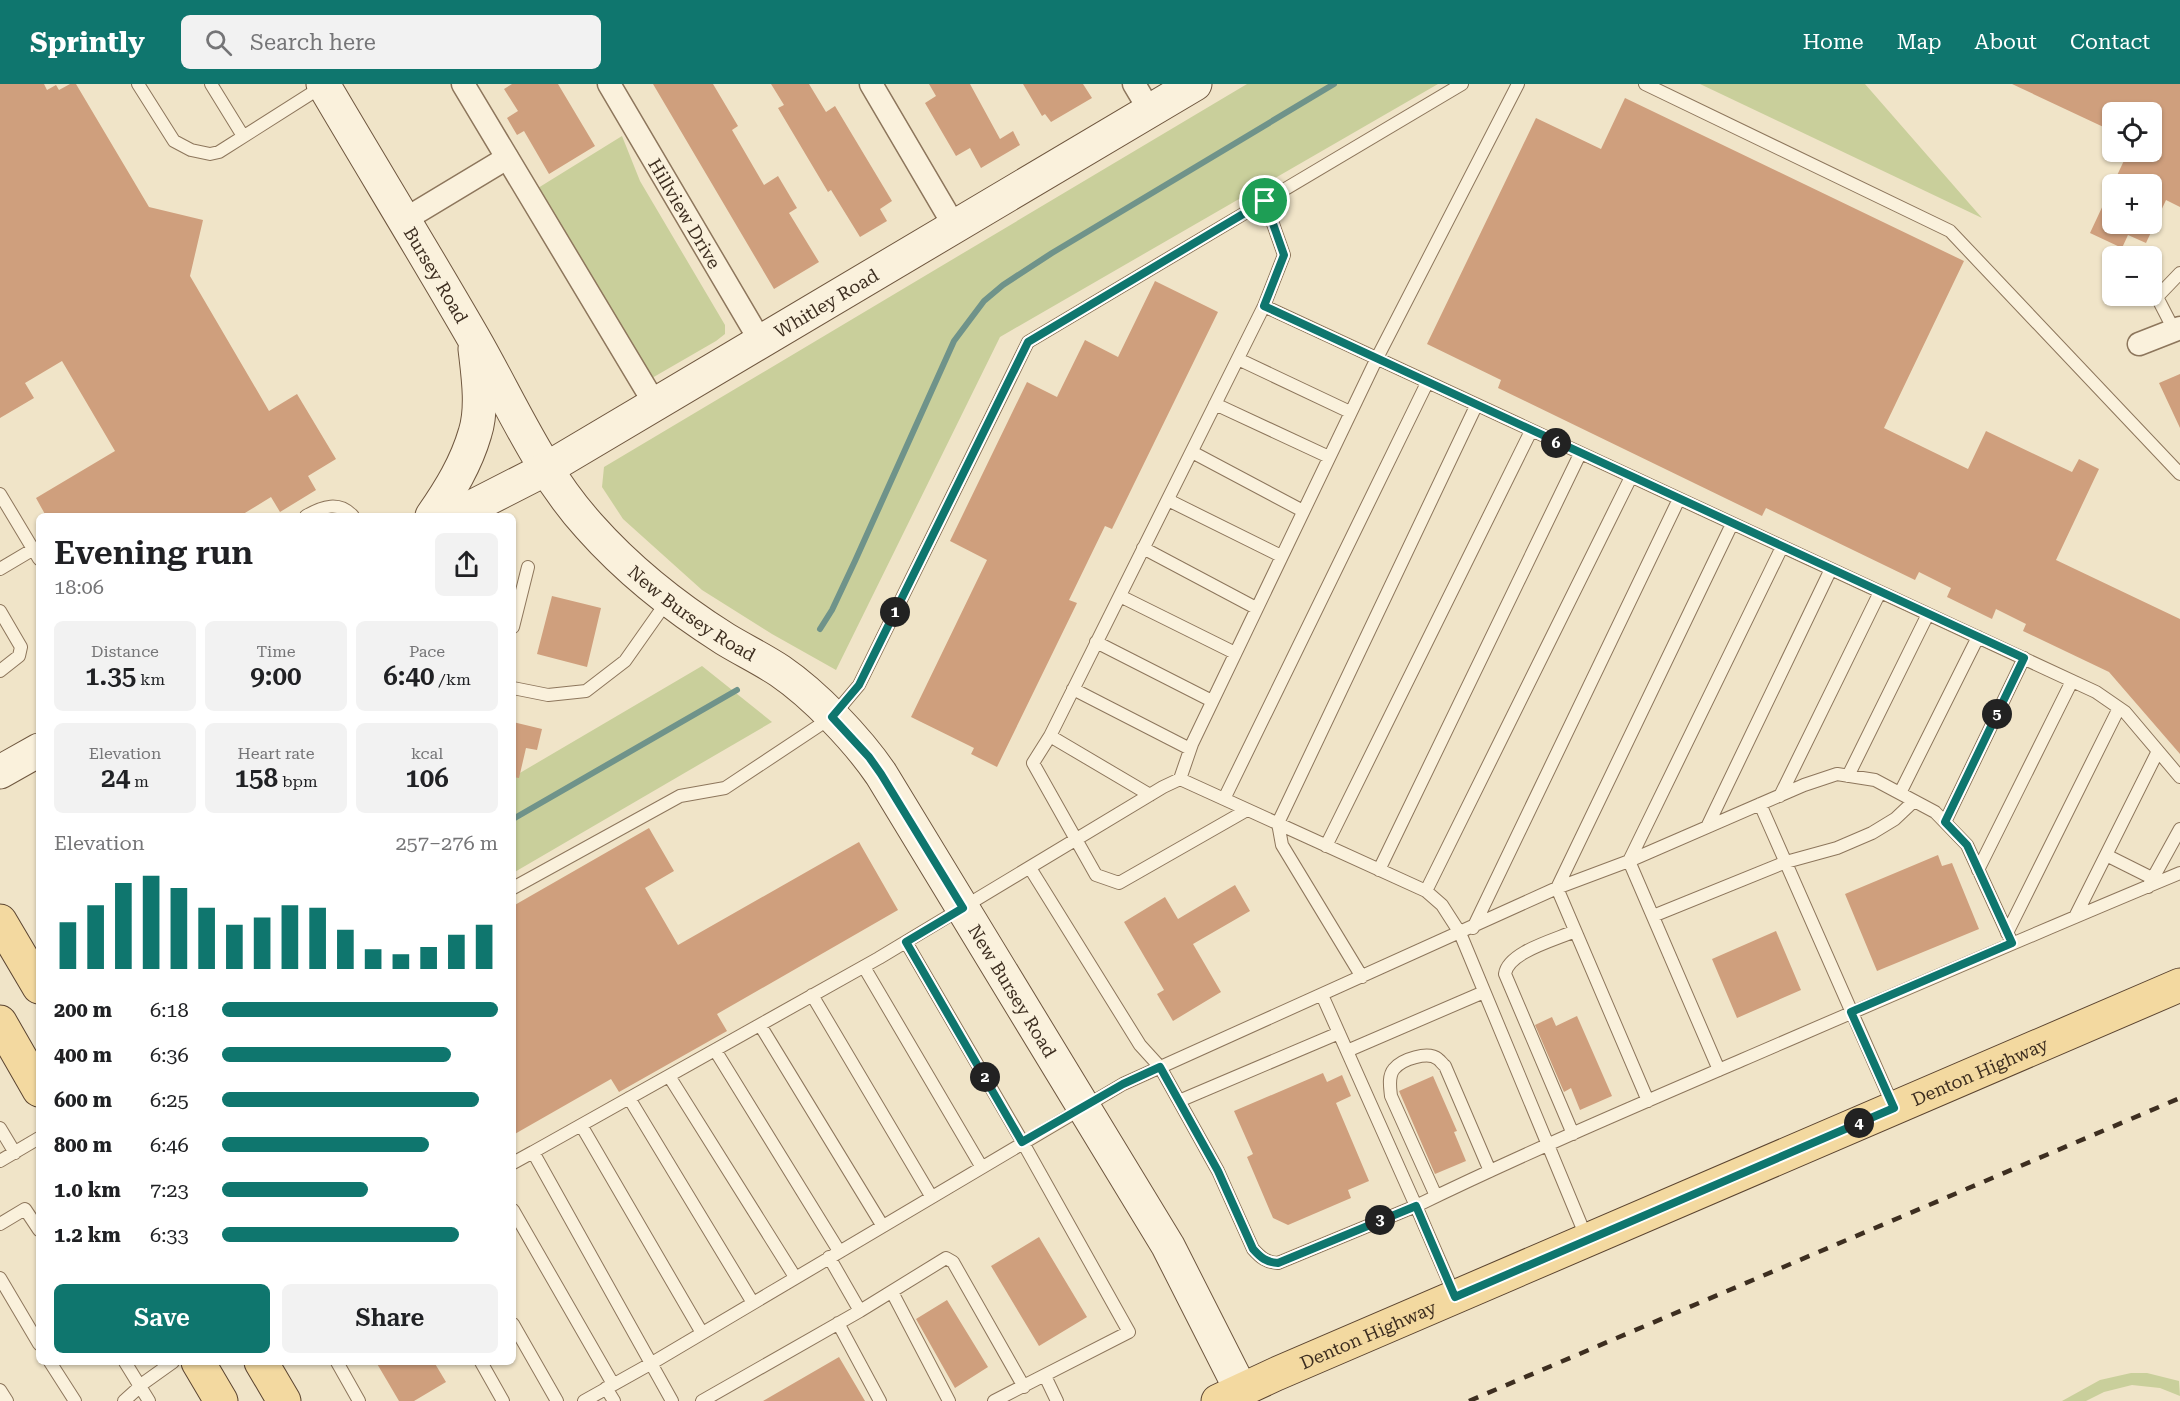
<!DOCTYPE html>
<meta charset="utf-8">
<style>
body{margin:0;font-family:"Roboto Serif",serif;background:#f2f2f2;color:#202124;height:100vh;display:flex;flex-direction:column;font-size:22px;white-space:nowrap}
*{box-sizing:border-box;margin:0}
p{font-size:20px;color:#757577}
.icon{flex:none;width:33px;height:33px;fill:none;stroke:currentColor;stroke-width:2;stroke-linecap:round;stroke-linejoin:round}
.map{position:relative;flex:1;overflow:hidden}
.side{position:absolute;left:36px;top:429px;width:480px;height:852px;display:flex;flex-direction:column;background:#fff;border-radius:9px;box-shadow:0 2px 4px #0004}
.side>*{flex:none}
.fabs{position:absolute;left:2102px;top:18px;display:grid;gap:12px}
.fabs a{display:grid;place-items:center;width:60px;height:60px;border-radius:9px;background:#fff;box-shadow:0 2px 4px #0004;font-size:30px}
.pin{position:absolute;display:grid;place-items:center;width:51px;height:51px;color:#fff;margin:-26px;border:3px solid #fff;border-radius:50%;box-shadow:0 2px 6px #0007}
.km{position:absolute;width:30px;height:30px;margin:-15px;border-radius:50%;background:#222;color:#fff;font-size:16px;line-height:30px;text-align:center}
.round{display:grid;place-items:center;flex:none;width:63px;height:63px;border-radius:9px;background:#f2f2f2}
.summary{display:flex;align-items:center;justify-content:space-between;height:102px;padding:0 18px}
h1{font-size:33px;font-weight:600;line-height:45px}
.figures{display:grid;grid-template-columns:repeat(3,1fr);gap:9px;height:102px;padding:6px 18px}
.figures div{display:grid;align-content:center;border-radius:9px;background:#f2f2f2;text-align:center}
.figures b{font-size:26px;font-weight:600}
.figures small{font-size:16px;font-weight:400}
.figures p{font-size:16px}
.chart{height:168px;padding:12px 18px}
.chart p{display:flex;justify-content:space-between}
.chart svg{width:100%;height:108px;margin-top:6px;stroke:#0f766e;stroke-width:6}
.cta{display:flex;gap:12px;margin-top:auto;padding:12px 18px}
.cta a{flex:1;height:69px;border-radius:9px;background:#0f766e;color:#fff;font-size:24px;font-weight:600;line-height:69px;text-align:center}
.cta a+a{background:#f2f2f2;color:#202124}
ul{padding:0 18px;list-style:none;font-size:20px}
li{display:grid;grid-template-columns:96px 72px 1fr;align-items:center;height:45px}
li i{height:15px;border-radius:8px;background:#0f766e}
header{display:flex;align-items:center;gap:36px;box-sizing:border-box;height:84px;padding:0 30px;background:#0f766e;color:#fff}
header strong{font-size:28px}
nav{display:flex;gap:33px;margin-inline-start:auto;font-size:21px}
.search{width:420px;height:54px;background:#f2f2f2;display:flex;align-items:center;gap:15px;box-sizing:border-box;padding:0 21px;border-radius:9px;color:#757577;font-size:22px}
.map>svg:first-child{display:block}
.green{fill:#c9cf9b}
.lines{fill:none;stroke-linecap:round;stroke-linejoin:round}
.stream{stroke:#6f938a;stroke-width:6}
.building{fill:#cf9f7d}
.lane-casing{stroke:#8d765c;stroke-width:14}
.street-casing{stroke:#8d765c;stroke-width:25}
.secondary-casing{stroke:#6f573f;stroke-width:35}
.primary-casing{stroke:#5b4430;stroke-width:35}
.lane{stroke:#faf1dc;stroke-width:12}
.street{stroke:#faf1dc;stroke-width:22}
.secondary{stroke:#faf1dc;stroke-width:33}
.primary{stroke:#f3d9a0;stroke-width:33}
.rail{stroke:#3d2e20;stroke-width:4.5;stroke-dasharray:10 10;stroke-linecap:butt}
.route-casing{stroke:#fff;stroke-width:12}
.route{stroke:#0f766e;stroke-width:8}
.labels{text-anchor:middle;dominant-baseline:central;stroke-width:4.5;stroke-linejoin:round;paint-order:stroke}
.street-label{font-size:18px;fill:#3d2e20;stroke:#f7eed8}
</style>
<header>
<strong>Sprintly</strong>
<div class="search"><svg class="icon" aria-label="search" viewBox="0 0 24 24"><circle cx="10" cy="10" r="6"/><path d="M15 15l6 6"/></svg>Search here</div>
<nav><a>Home</a><a>Map</a><a>About</a><a>Contact</a></nav>
</header>
<div class="map">
<svg width="2180" height="1317" viewBox="0 0 2180 1317">
<rect width="100%" height="100%" fill="#f0e4c8"/>
<path class="green" d="M1247,0H1438L1000,253L836,586L772,550L702,506L623,435L602,403L604,383Z
M1700,0H1865L1982,134Z
M622,52L640,97L725,241V250L716,257L652,294L538,104Z
M702,582L772,638L513,789V693Z
M2131,1289H2147L2179,1297L2180,1312L2160,1304L2132,1301L2104,1308L2086,1317H2062L2100,1296Z"/>
<g class="lines">
<path class="stream" d="M820,545L832,526L855,477L954,257L984,217L1003,201L1052,169L1334,0
M513,735L737,606"/>
</g>
<path class="building" d="M0,0H44L47,6L56,1L59,6L70,0H76L149,123L203,136L190,192L269,327L297,310L336,375L308,392L316,406L280,428L271,413L240,432H46L36,414L115,367L62,277L25,299L34,314L0,334Z
M512,0H558L595,62L549,90L524,47L517,51L507,34L518,27L504,5Z
M653,0H713L738,42L732,46L764,101L778,92L797,124L789,129L819,178L774,205Z
M771,0H809L826,28L835,22L892,117L880,125L887,137L860,153L831,106L828,108L778,24L784,21Z
M929,0H970L1000,55L1013,47L1020,61L981,84L970,64L956,72L925,19L936,12Z
M1023,0H1083L1092,14L1051,38L1045,30L1042,32Z
M2012,0H2180V123L2166,116L2146,159L2128,151L2122,164L2090,149L2112,102V140H2151V100H2113L2128,68H2151V28H2112V47Z
M1625,14L1964,177L1884,344L1968,385L1986,347L2072,388L2079,375L2099,385L2056,476L2180,535V670L2109,588L2023,547L2026,540L1996,525L1992,535L1947,513L1951,504L1919,488L1915,496L1766,424L1762,432L1498,304L1501,296L1427,260L1536,34L1601,65Z
M1155,197L1218,228L1112,445L1105,442L1069,516L1077,519L997,683L971,670L974,664L911,633L987,476L950,457L1027,298L1057,313L1085,256L1118,273Z
M2180,290V344L2159,299Z
M552,512L601,524L587,583L537,570Z
M513,638L542,645L537,666L526,664L519,694L513,693Z
M649,744L674,787L645,804L678,861L859,758L898,826L717,930L727,947L619,1008L611,995L513,1051V822Z
M1938,771L1942,782L1952,779L1979,845L1877,887L1845,810Z
M1235,801L1250,827L1193,860L1221,908L1173,937L1157,910L1164,906L1124,838L1165,813L1178,835Z
M1776,847L1801,906L1737,934L1712,875Z
M1577,932L1612,1012L1580,1026L1571,1004L1564,1008L1535,941L1552,933L1556,942Z
M1323,989L1327,998L1342,991L1351,1012L1336,1019L1369,1097L1348,1106L1351,1114L1288,1141L1273,1134L1247,1073L1253,1070L1234,1027Z
M1433,992L1457,1047L1454,1048L1466,1077L1435,1090L1399,1007Z
M1039,1153L1087,1233L1039,1262L991,1182Z
M947,1216L988,1283L955,1304L916,1235Z
M839,1273L865,1317H763Z
M376,1278H434L446,1298L414,1317H399Z"/>
<g class="lines">
<defs>
<path id="lane" d="M138,0L174,57L191,66L210,70L219,68L323,2
M211,0L243,52
M1645,0L1950,147L2180,390
M1265,117L1462,0
M1264,222L2096,608L2125,628L2180,693
M2174,246L2157,213L2180,189
M1238,275L1350,328
M1215,320L1329,373
M1192,368L1303,427
M0,410L39,475
M1168,416L1281,472
M306,432C323,422 339,417 353,432
M1143,464L1256,524
M0,485L32,466
M1120,512L1235,569
M0,527L21,563L19,572L0,587
M513,543L528,483
M1096,558L1212,617
M513,604L548,611L586,607L625,577L668,516
M1073,605L1190,665
M1848,692L1928,530
M1180,695L1192,660L1376,276L1518,0
M1900,709L1978,553
M1150,711L1050,652L1033,679L1096,791L1119,799L1247,726
M1780,712L1880,508
M1224,715L1427,299
M1760,720L1894,1024
M1945,738L2024,574
M1707,743L1831,485
M1326,762L1531,347
M2106,771L2152,794
M1030,784L1140,961L1160,983L1179,1017L1218,1087L1253,1165C1261,1174 1266,1178 1278,1179L1416,1122L1455,1212
M1379,786L1580,370
M1978,786L2072,597
M2148,803L2180,745
M513,804L680,712L725,704L832,633L859,601L1028,258L1265,117L1284,171L1264,222L1050,652
M1426,807L1631,393
M1653,832L1786,778L1837,764L1872,749L1895,735L1914,717
M2075,833L2158,667
M1473,844L1679,415
M2007,849L2119,624
M906,858L1022,1057L1129,1248L994,1317
M864,883L981,1082
M1362,893L1282,761L1278,739L1476,322
M812,911L931,1112
M1322,911L1416,1122C1523,1070 1633,1023 1742,976C1888,913 2033,850 2180,789
M760,941L882,1141
M715,966L839,1167
M1347,967L1484,908
M1719,986L1629,777L1782,463
M669,992L795,1193
M629,1014L753,1219
M1179,1017L1339,949
M1648,1017L1557,804L1732,440
M581,1041L702,1249
M0,1044L15,1069
M1573,1050L1505,890C1508,868 1555,856 1575,847
M533,1068L879,874L1163,703L1180,695L1426,807L1442,821L1460,849L1587,1155
M0,1077L39,1054
M513,1079L533,1068L672,1317
M1436,1112L1391,1012C1390,1003 1388,992 1394,985C1402,975 1428,967 1438,975C1439,975 1444,982 1445,982L1490,1087
M513,1126L613,1300
M0,1140L25,1125L39,1146
M829,1173L860,1227L946,1174L953,1178L1024,1303
M0,1194L39,1260
M892,1208L949,1317
M838,1239L880,1317
M513,1240L557,1317
M50,1278L75,1317
M125,1278L149,1317
M337,1278L359,1317
M481,1278L503,1317
M1045,1292L1057,1317
M606,1304L614,1317
M0,1306L7,1317
M124,1317L145,1298L173,1278
M584,1317L652,1279L1123,1000L1557,804L1629,777L1804,701L1837,690L1875,696L1935,728L1967,761L2012,859
M702,1317L860,1227"/>
<g id="street">
<path d="M463,0L655,320"/>
<path id="s1" d="M609,0L761,258"/>
<path d="M871,0L955,143"/>
<path d="M1134,0L1150,27"/>
<path d="M404,136L507,74"/>
<path d="M2139,260L2180,244"/>
</g>
<g id="secondary">
<path id="s2" d="M323,0C373,85 424,168 473,253C510,317 539,387 589,442C628,486 676,524 725,555C743,566 762,575 780,587C815,611 857,655 881,690L1168,1162L1241,1306"/>
<path d="M432,432C450,406 466,380 475,349C483,324 478,291 475,265"/>
<path id="s3" d="M454,432L546,385L1195,0"/>
<path d="M0,688L39,666"/>
</g>
<g id="primary">
<path d="M0,837L39,903"/>
<path d="M0,938L39,1006"/>
<path d="M198,1278L221,1317"/>
<path d="M261,1278L284,1317"/>
<path id="s4" d="M1218,1317L1276,1290L2180,901"/>
</g>
</defs>
<use href="#lane" class="lane-casing"/>
<use href="#street" class="street-casing"/>
<use href="#secondary" class="secondary-casing"/>
<use href="#primary" class="primary-casing"/>
<use href="#lane" class="lane"/>
<use href="#street" class="street"/>
<use href="#secondary" class="secondary"/>
<use href="#primary" class="primary"/>
<path class="rail" d="M1469,1317L2180,1014"/>
</g>
<g class="lines">
<defs>
<path id="route" d="M1265,117L1284,171L1264,222L2024,574L1945,738L1967,761L2012,859L1851,928L1894,1024L1455,1213L1416,1122L1278,1179C1266,1178 1261,1174 1253,1165L1218,1087L1160,983L1123,1000L1022,1058L906,858L963,824L881,690L869,673L832,633L859,601L1028,258Z"/>
</defs>
<use href="#route" class="route-casing"/>
<use href="#route" class="route"/>
</g>
<g class="labels">
<g class="street-label">
<text stroke="none"><textPath href="#s1" startOffset="150">Hillview Drive</textPath></text>
<text stroke="none"><textPath href="#s2" startOffset="222">Bursey Road</textPath></text>
<text stroke="none"><textPath href="#s3" startOffset="429">Whitley Road</textPath></text>
<text stroke="none"><textPath href="#s2" startOffset="652">New Bursey Road</textPath></text>
<text stroke="none"><textPath href="#s2" startOffset="1156">New Bursey Road</textPath></text>
<text stroke="none"><textPath href="#s4" startOffset="830">Denton Highway</textPath></text>
<text stroke="none"><textPath href="#s4" startOffset="164">Denton Highway</textPath></text>
</g>
</g>
</svg>
<div class="fabs">
<a><svg class="icon" aria-label="locate" viewBox="0 0 24 24"><circle cx="12" cy="12" r="6"/><path d="M12 2v4M12 18v4M2 12h4M18 12h4"/></svg></a>
<a>+</a>
<a>−</a>
</div>
<div class="pin" style="left:1265px;top:117px;background:#1e9e55"><svg class="icon" aria-label="arrive" viewBox="0 0 24 24"><path d="M6 21V4h12l-3 4 3 4H6"/></svg></div>
<b class="km" style="left:895px;top:528px">1</b>
<b class="km" style="left:985px;top:993px">2</b>
<b class="km" style="left:1380px;top:1136px">3</b>
<b class="km" style="left:1859px;top:1039px">4</b>
<b class="km" style="left:1997px;top:630px">5</b>
<b class="km" style="left:1556px;top:359px">6</b>
<section class="side">
<div class="summary"><div><h1>Evening run</h1><p>18:06</p></div><a class="round"><svg class="icon" aria-label="share" viewBox="0 0 24 24"><path d="M12 15V3M7 8l5-5 5 5M5 13v7h14v-7"/></svg></a></div>
<div class="figures">
<div><p>Distance</p><b>1.35<small> km</small></b></div>
<div><p>Time</p><b>9:00</b></div>
<div><p>Pace</p><b>6:40<small> /km</small></b></div>
</div>
<div class="figures">
<div><p>Elevation</p><b>24<small> m</small></b></div>
<div><p>Heart rate</p><b>158<small> bpm</small></b></div>
<div><p>kcal</p><b>106</b></div>
</div>
<div class="chart"><p><span>Elevation</span>257–276 m</p>
<svg viewBox="0 0 160 44" preserveAspectRatio="none"><path d="M5 44V25M15 44V18M25 44V9M35 44V6M45 44V11M55 44V19M65 44V26M75 44V23M85 44V18M95 44V19M105 44V28M115 44V36M125 44V38M135 44V35M145 44V30M155 44V26"/></svg>
</div>
<ul>
<li><b>200 m</b>6:18<i style="width:100%"></i></li>
<li><b>400 m</b>6:36<i style="width:83%"></i></li>
<li><b>600 m</b>6:25<i style="width:93%"></i></li>
<li><b>800 m</b>6:46<i style="width:75%"></i></li>
<li><b>1.0 km</b>7:23<i style="width:53%"></i></li>
<li><b>1.2 km</b>6:33<i style="width:86%"></i></li>
</ul>
<div class="cta"><a>Save</a><a>Share</a></div>
</section>
</div>
